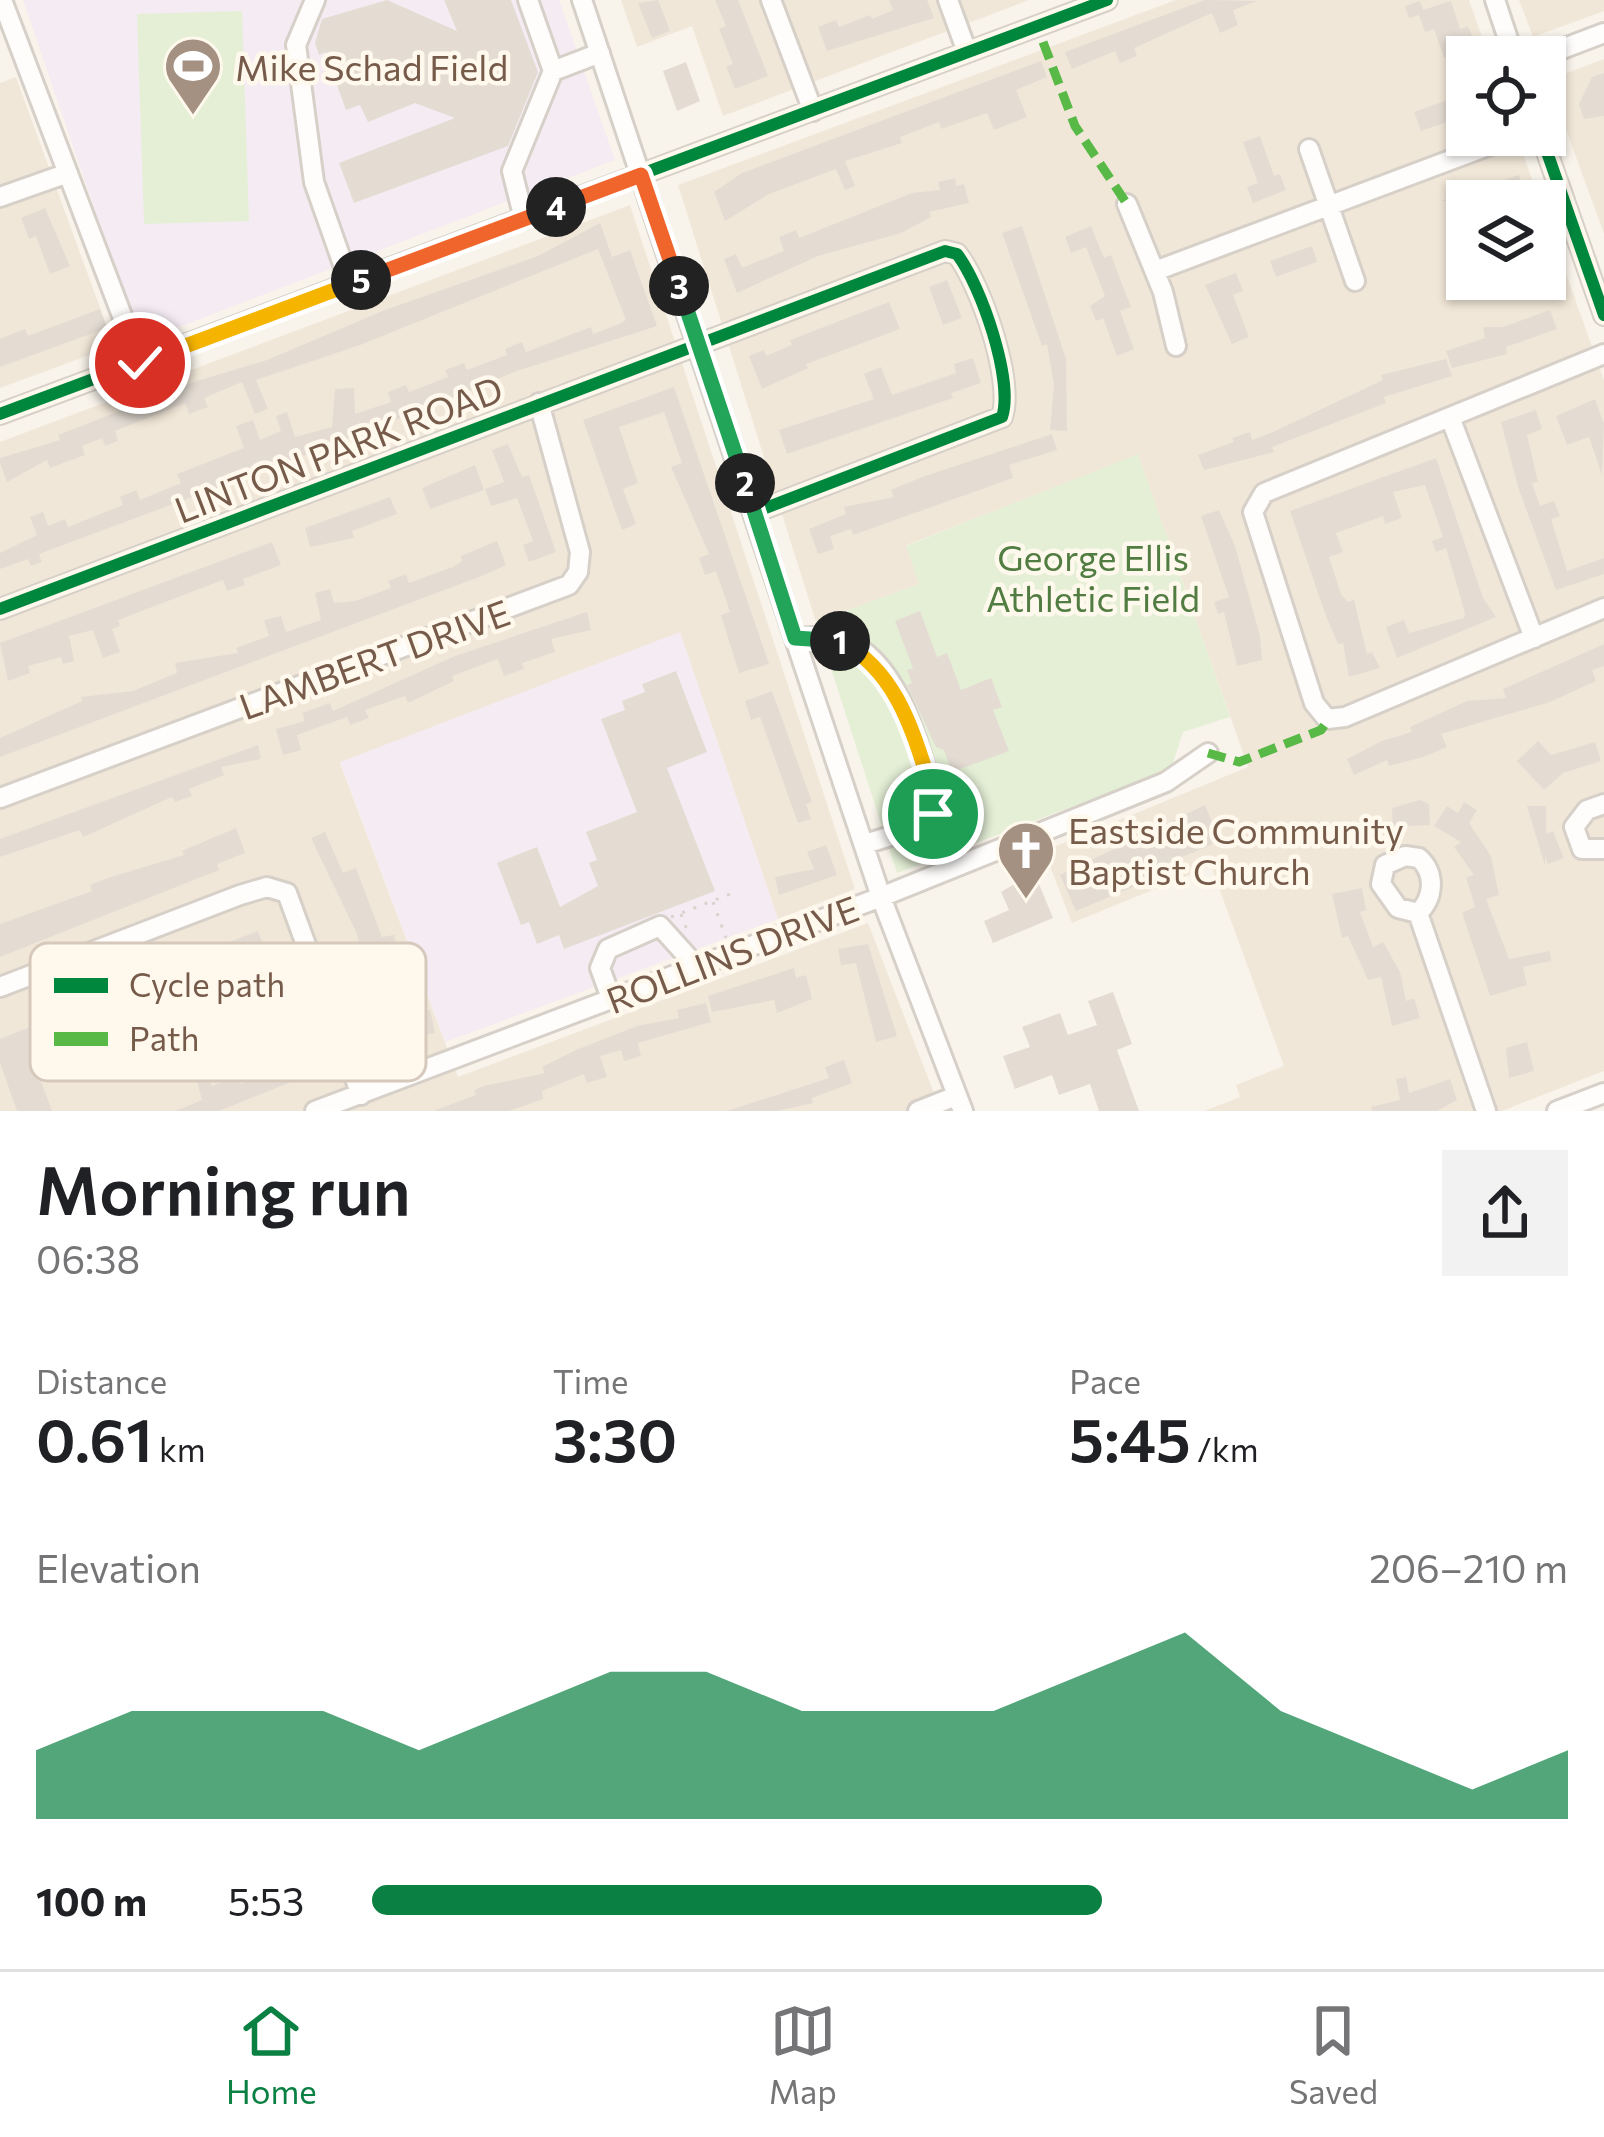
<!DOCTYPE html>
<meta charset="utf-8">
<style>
body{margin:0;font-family:Commissioner,sans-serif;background:#f2f2f2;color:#202124;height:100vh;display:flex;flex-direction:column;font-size:45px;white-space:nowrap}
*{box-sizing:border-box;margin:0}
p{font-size:39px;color:#757577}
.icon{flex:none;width:66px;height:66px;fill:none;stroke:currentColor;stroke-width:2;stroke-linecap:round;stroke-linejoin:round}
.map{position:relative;height:1111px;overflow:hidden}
.side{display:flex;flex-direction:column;background:#fff;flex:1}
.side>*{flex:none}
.buttons{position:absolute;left:1446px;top:36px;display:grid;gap:24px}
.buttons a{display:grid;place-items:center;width:120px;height:120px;border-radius:0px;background:#fff;box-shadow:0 3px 9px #0004;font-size:60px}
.pin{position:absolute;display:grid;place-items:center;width:102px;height:102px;color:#fff;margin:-51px;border:6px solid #fff;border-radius:50%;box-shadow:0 3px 12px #0007}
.km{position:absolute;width:60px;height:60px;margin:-30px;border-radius:50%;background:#222;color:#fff;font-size:33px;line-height:60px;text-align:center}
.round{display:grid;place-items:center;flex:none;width:126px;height:126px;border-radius:0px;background:#f2f2f2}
.headline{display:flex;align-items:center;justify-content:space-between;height:204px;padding:0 36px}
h1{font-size:66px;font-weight:600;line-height:90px}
.stats{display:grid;grid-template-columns:repeat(3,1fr);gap:18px;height:204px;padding:12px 36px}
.stats div{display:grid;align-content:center}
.stats b{font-size:60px;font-weight:600}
.stats small{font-size:33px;font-weight:400}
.stats p{font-size:33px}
.chart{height:336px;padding:24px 36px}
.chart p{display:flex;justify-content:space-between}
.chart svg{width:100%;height:216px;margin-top:12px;fill:#0b8043;opacity:.7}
ul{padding:0 36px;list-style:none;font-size:39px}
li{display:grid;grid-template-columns:192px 144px 1fr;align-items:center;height:90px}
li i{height:30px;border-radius:15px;background:#0b8043}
.tab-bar{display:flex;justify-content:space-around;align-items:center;height:168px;border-top:3px solid #e0e0e0;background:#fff;font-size:33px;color:#757577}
.tab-bar a{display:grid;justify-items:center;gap:6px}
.tab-bar .on{color:#0b8043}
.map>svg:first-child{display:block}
.residential{fill:#f1e7d8}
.education{fill:#f5ebf3}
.green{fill:#e4efd6}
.building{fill:#e4dcd3}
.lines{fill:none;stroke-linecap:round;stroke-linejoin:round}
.minor-casing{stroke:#d6d0c8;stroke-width:24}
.path{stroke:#dad3cd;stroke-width:3;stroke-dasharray:3 9;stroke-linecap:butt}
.minor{stroke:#fefdfc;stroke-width:18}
.quiet{stroke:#58b947;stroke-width:9;stroke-dasharray:18 9;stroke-linecap:butt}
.cycleway-casing{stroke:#fff8ed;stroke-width:20}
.cycleway{stroke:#00873e;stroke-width:12}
.split-1-casing{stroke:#fff;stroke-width:24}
.split-2-casing{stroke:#fff;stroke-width:24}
.split-3-casing{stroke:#fff;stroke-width:24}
.split-4-casing{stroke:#fff;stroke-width:24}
.split-5-casing{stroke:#fff;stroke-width:24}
.split-6-casing{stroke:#fff;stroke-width:24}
.split-1{stroke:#f5b400;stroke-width:15}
.split-2{stroke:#22a559;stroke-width:15}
.split-3{stroke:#22a559;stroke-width:15}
.split-4{stroke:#f0652b;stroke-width:15}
.split-5{stroke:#f0652b;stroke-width:15}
.split-6{stroke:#f5b400;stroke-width:15}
.labels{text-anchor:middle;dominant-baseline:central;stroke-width:9;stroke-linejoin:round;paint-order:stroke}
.poi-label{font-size:36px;fill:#775b4a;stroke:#fff8ed;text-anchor:start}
.street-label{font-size:36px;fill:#775b4a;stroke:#fff8ed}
.park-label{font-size:36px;fill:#527d42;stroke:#fff8ed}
.key{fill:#fff8ed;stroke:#d6c9bc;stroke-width:3}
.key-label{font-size:33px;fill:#775b4a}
</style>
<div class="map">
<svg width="1604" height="1111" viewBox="0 0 1604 1111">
<rect width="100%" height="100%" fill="#f8f4eb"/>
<path class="residential" d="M621,0H1029L723,116L692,26L637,47Z
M1176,0H1469L1489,57H1467V135H1516L1540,201H1467V279H1545V215L1604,380V1071L1502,1111H1204L1240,1097L1236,1085L1284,1066L1211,866L1072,923L1044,851L1248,767L1138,455L907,545L919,584L816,622L678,185Z
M1519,0H1604V11L1533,37Z
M1604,59V234L1548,80Z
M16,77L114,346L0,388V83Z
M630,205L855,889L778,919L680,633L340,763L458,1077L868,923L941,1111H0V442Z"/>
<path class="education" d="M23,0H559L615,160L140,342Z
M680,632L778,919L445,1042L340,762Z"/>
<path class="green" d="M242,11L249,221L144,224L137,14Z
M1138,454L1230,717L1183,732L1171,769L897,873L816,622L919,584L906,546Z"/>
<path class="building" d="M387,0L457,31L444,0H511L538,72L508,146L354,203L339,163L455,118L415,103L368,122L360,105L346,110L325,52L319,55L315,43L322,19Z
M658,0L670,31L652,38L638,3Z
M715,0H738L768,76L735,89L726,67L733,64L719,29L726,26Z
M889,0H927L934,18L827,51L818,27L836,20L839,27L870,15L872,19L893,10Z
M1205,0L1257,1L1233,10L1238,25L1220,33L1212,13L1134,48L1137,56L1120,63L1115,51L1072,69L1065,52Z
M1420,1L1423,10L1451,1L1460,29L1468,26L1476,47L1444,58L1434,29L1425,32L1419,15L1409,18L1405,6Z
M1041,61L1047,77L1016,90L1027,117L994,130L987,113L941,129L939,122L900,137L902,143L845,161L855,186L845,190L836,169L769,194L725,221L714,192L742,173Z
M686,62L700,101L677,111L663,71Z
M1604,73V116L1584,119L1579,104L1592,77Z
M1467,93V115L1421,131L1414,112Z
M1260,136L1274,176L1280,174L1286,190L1253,203L1247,187L1258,183L1243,142Z
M1519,175L1526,199L1467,201V213L1452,218L1447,203L1452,201H1441Z
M955,178L956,186L964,184L969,203L929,212L931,217L901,233L818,256L737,293L724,259L736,254L742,268L784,251L779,237L796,230L799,238L912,193L940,190L938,182Z
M45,208L70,266L50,274L36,236L29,239L21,218Z
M600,223L612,257L630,250L657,326L514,372L354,437L328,441L329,446L39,554L42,562L31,566L28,559L0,569V553L37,535L30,517L43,512L48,526L65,519L68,527L123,505L120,497L136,490L140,500L181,483L177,474L244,448L236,426L253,420L260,440L281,431L276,416L287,412L295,437L332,427L335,389L354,388L355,414L391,402L388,392L406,385L409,392L448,377L445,370L464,363L467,370L507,355L505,349L522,342L526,352L591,327L593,334L619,324L626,320L598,249L360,345L256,380L268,409L255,414L242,382L204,398L208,407L189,414L185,403L115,431L118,441L105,446L102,438L82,446L85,455L50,468L47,460L7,482L0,463V458L60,440L58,435L197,381L267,360L385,310L538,256Z
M1022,226L1066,359L1067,431L1050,430L1054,385L1047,344L1042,346L1002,233Z
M1091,226L1104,258L1111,255L1131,307L1120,311L1134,349L1117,356L1103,318L1096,321L1090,306L1105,296L1086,247L1071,253L1065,237Z
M1312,246L1317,262L1276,277L1270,261Z
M1236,273L1243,291L1233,295L1249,337L1232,344L1205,285Z
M947,280L962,318L943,325L929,287Z
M889,302L900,329L806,364L808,368L762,389L749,356L764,350L766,356L792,345L790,340Z
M100,309L107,328L0,367V339L25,329L28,336Z
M1550,310L1557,329L1506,347L1507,354L1452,368L1446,351L1485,338L1483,327H1503Z
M973,358L981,383L951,393L953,398L787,454L779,430L874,399L864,374L881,367L892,395L956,373L954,364Z
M1446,359L1452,376L1384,397L1386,403L1272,447L1274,452L1204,470L1198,455L1234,442L1232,438L1250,432L1252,440L1273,432L1383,380L1381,375Z
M674,387L769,664L739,673L721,615L730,612L716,571L705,575L699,558L709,554L671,467L682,463L664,412L619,427L638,483L623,489L636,524L622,530L583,420Z
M1595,399L1604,424L1602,475L1589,437L1567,445L1556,416Z
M1536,410L1542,429L1527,435L1538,482L1532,483L1540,506L1554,501L1560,516L1551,519L1567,571L1604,558V574L1556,590L1519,490L1501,422Z
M1052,434L1057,450L1009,465L1013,478L853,535L851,529L830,536L834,549L818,554L809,529L846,514L844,507L894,497L891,490L922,477Z
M508,444L522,477L529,475L556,552L529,562L523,545L533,541L517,498L491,506L485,489L504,482L492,450Z
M1436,458L1483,598L1496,617L1397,658L1386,627L1404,620L1409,633L1464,618L1465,613L1446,548L1436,552L1432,541L1443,537L1425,485L1393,492L1402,518L1385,524L1383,516L1336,533L1343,552L1329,557L1341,594L1348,602L1354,600L1367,654L1372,652L1380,668L1349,677L1343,643L1338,644L1326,616L1290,511Z
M475,465L484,490L430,509L422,488Z
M390,497L397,514L352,531L354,538L310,547L305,528Z
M1219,510L1235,546L1260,636L1262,660L1237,666L1224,612L1218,614L1214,602L1229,597L1201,516Z
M497,541L506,565L482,576L0,757V738L82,701L81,697L133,691L177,673L175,663L238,653L236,648L269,636L264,620L281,616L286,632L321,620L315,593L330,589L334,603L355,601L391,588L388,581L406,574L409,583L453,567L462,561L461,556Z
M272,542L281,565L243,579L245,585L227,591L223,580L118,620L120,626L112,629L120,652L103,658L93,630L69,636L74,661L63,664L61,657L28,666L30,673L8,681L0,643Z
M920,611L937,657L947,653L961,690L991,678L1002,707L993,710L1009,751L952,772L944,750L936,747L907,685L912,683L907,670L913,668L895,621Z
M587,612L591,630L551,639L555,652L522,663L524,669L504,676L498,659L452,676L454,681L408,703L405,696L365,710L369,718L350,725L347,717L297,735L301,750L283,755L276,729L305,721L302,713L330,703L333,711L455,656Z
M1604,644V666L1592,670L1596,681L1550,702L1441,734L1447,747L1423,757L1389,766L1387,760L1354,775L1347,759L1382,741L1412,732L1410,727L1467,701L1506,698L1503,689Z
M676,671L707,752L667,768L715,891L564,949L559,935L537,944L529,922L521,925L497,863L537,847L560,907L598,886L589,863L597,860L586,832L637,812L601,719L625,710L622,701L645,692L642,684Z
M772,691L812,802L806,804L811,819L798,823L760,717L751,720L745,701Z
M1538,741L1551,755L1595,742L1601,761L1563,773L1544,790L1517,761Z
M258,745L261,759L221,767L224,775L189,789L192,796L175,802L172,797L83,837L80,830L0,857V839Z
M1420,800L1429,804L1430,825L1393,827L1392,808Z
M1464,802L1477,810L1469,823L1491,856L1499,895L1486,899L1509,959L1550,951L1551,961L1523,967L1527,985L1490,996L1462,913L1475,907L1466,877L1474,875L1454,847L1461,842L1434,826L1447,806L1458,813Z
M1205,805L1220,841L1149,871L1152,879L1076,911L1060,875Z
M1527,806H1546V834L1553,831L1564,858L1548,864L1545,856V866Z
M236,828L245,853L217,864L219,870L0,957V924L92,891L90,885L111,877L184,855L182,851Z
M325,832L343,873L356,868L382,937L394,935L400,961L382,965L391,989L381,992L391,1021L411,1016L410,1009L430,1010L435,1033L397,1040L401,1052L383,1058L360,980L367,977L357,934L311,838Z
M826,845L837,875L779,895L775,877L814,869L807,852Z
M1034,872L1053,918L993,943L984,921L1009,910L1001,892Z
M1362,888L1366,910L1360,912L1373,947L1383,942L1400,972L1406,1001L1414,998L1420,1018L1392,1026L1381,977L1368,980L1348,936L1342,938L1332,894Z
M258,931L269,961L281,956L316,1072L219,1111H175L202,1100L197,1081L209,1078L212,1086L238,1077L240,1084L293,1063L276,986L250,995L227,943Z
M868,944L897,1036L876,1042L856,963L841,965L838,949Z
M794,968L796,978L806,975L812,999L777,1013L774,1000L712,1012L708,996Z
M1113,992L1132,1044L1117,1050L1139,1111H1099L1090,1084L1059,1095L1052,1075L1015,1089L1003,1056L1030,1047L1022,1027L1060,1013L1068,1035L1097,1025L1088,1001Z
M102,998L113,1032L30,1052L52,1111H17L0,1063V1039Z
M706,1003L711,1022L638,1043L641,1056L624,1061L621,1050L600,1056L607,1077L587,1083L584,1074L542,1091L543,1099L509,1111H433L476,1095L474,1090L484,1086L545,1073L542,1067L576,1050L637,1026L679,1018L677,1010Z
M1527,1042L1534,1071L1509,1078L1506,1048Z
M844,1060L852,1083L812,1098L813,1103L777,1111H727L829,1078L825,1067Z
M1406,1077L1409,1093L1450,1079L1457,1100L1437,1111H1372L1371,1107L1400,1100L1396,1079Z"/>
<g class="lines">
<defs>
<path id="minor" d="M2,0L140,363
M315,0L296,45L314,182L350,284
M528,0L553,71
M582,0L881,897L963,1111
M771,0L813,111
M948,0L967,52
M1495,0L1514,57
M1541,57L1604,33
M1541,135L1604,315
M1309,149L1355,281
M0,197L68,173
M1127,204L1163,292L1176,346
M524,219L512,171L553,71L600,53
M1155,271L1517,135
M1604,354L1264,493L1253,512L1314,703L1327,719L1345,717L1604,608
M0,414L1107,0
M1450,417L1534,638
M0,609L945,251L957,254C981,285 1014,381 1002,417L755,512
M795,638C806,638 822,635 833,637C901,652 918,751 937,806L926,825L865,844
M0,798L569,585L578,572L580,552L539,403
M1604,804L1587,810L1574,827L1582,849H1604
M1405,856L1419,858C1436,874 1434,898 1418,913L1398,908L1381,884L1385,865Z
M1418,913L1486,1111
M0,987L240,895L267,887L287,893L361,1095
M611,998L600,968L608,949L660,926L696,966
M315,1111L881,897L1166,782L1208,753
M918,1111L956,1096
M1557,1111L1604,1093"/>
</defs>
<use href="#minor" class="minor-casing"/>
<path class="path" d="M713,902L726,938
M681,914L688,933
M671,917L738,891"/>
<use href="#minor" class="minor"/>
<path class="quiet" d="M1043,42L1075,126L1127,204
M1208,753L1239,762L1321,730L1329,719"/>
<defs>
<path id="cycleway" d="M1541,135L1604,315
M0,414L1107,0
M0,609L945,251L957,254C981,285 1014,381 1002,417L755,512"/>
</defs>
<use href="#cycleway" class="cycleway-casing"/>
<use href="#cycleway" class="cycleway"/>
</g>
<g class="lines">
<defs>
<path id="split-1" d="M840,641C903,675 915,742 937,806L933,814"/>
<path id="split-2" d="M745,483L795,638L840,641"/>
<path id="split-3" d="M679,286L745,483"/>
<path id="split-4" d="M556,207L641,175L679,286"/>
<path id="split-5" d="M361,280L556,207"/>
<path id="split-6" d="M140,363L361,280"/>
</defs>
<use href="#split-1" class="split-1-casing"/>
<use href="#split-2" class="split-2-casing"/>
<use href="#split-3" class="split-3-casing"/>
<use href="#split-4" class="split-4-casing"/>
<use href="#split-5" class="split-5-casing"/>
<use href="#split-6" class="split-6-casing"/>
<use href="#split-1" class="split-1"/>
<use href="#split-2" class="split-2"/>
<use href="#split-3" class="split-3"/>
<use href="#split-4" class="split-4"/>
<use href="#split-5" class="split-5"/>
<use href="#split-6" class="split-6"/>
</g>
<defs>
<symbol id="stadium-pin" viewBox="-11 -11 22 30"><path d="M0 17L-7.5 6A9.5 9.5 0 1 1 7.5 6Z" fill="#a49182" stroke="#fff8ed"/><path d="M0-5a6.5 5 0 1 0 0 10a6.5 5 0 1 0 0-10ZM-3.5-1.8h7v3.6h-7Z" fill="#fff"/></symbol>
<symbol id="church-pin" viewBox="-11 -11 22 30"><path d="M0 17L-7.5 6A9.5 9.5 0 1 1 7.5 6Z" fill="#a49182" stroke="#fff8ed"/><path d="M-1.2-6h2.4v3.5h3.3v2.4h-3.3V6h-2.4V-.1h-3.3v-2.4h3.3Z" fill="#fff"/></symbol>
</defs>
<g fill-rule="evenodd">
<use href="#stadium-pin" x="160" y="33" width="66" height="90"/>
<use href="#church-pin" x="993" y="817" width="66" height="90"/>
</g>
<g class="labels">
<g class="poi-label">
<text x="235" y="66">Mike Schad Field</text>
<text x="1068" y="829">Eastside Community<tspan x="1068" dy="41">Baptist Church</tspan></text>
</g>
<g class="street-label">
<text transform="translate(338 448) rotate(-21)">LINTON PARK ROAD</text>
<text transform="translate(374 658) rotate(-20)">LAMBERT DRIVE</text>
<text transform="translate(732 953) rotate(-21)">ROLLINS DRIVE</text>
</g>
<g class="park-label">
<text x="1093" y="556">George Ellis<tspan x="1093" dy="41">Athletic Field</tspan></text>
</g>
</g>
<rect x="30" y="943" width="396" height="138" rx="18" class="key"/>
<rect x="54" y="978" width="54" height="15" fill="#00873e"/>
<rect x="54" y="1032" width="54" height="14" fill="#58b947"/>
<g class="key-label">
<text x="129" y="997">Cycle path</text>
<text x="129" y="1051">Path</text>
</g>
</svg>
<div class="buttons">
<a><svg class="icon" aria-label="locate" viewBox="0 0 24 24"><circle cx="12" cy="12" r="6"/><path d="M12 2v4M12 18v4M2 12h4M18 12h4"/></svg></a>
<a><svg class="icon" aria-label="layers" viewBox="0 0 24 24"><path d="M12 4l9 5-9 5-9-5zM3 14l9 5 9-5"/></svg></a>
</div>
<div class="pin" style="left:933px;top:814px;background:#1e9e55"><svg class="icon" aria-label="arrive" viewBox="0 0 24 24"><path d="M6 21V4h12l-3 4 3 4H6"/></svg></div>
<div class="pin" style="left:140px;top:363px;background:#d93025"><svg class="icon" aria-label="check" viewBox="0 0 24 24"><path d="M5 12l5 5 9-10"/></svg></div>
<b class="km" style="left:840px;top:641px">1</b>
<b class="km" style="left:745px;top:483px">2</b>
<b class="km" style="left:679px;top:286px">3</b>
<b class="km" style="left:556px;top:207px">4</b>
<b class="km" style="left:361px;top:280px">5</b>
</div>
<section class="side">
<div class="headline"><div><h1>Morning run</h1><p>06:38</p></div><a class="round"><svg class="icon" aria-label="share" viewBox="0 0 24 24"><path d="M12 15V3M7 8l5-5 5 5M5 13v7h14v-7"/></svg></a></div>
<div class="stats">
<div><p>Distance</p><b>0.61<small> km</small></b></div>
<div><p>Time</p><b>3:30</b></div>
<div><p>Pace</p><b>5:45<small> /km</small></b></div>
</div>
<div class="chart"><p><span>Elevation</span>206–210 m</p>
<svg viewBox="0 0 160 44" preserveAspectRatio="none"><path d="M0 44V30L10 22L20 22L30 22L40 30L50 22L60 14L70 14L80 22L90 22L100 22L110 14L120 6L130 22L140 30L150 38L160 30V44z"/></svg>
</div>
<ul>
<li><b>100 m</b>5:53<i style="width:61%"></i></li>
</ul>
</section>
<nav class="tab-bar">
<a class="on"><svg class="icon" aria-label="home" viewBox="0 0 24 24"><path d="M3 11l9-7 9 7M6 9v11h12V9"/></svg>Home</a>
<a><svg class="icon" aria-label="map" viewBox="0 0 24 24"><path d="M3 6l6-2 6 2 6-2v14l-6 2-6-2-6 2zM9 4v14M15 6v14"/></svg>Map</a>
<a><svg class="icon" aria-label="saved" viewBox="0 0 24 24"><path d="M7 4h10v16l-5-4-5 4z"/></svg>Saved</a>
</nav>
